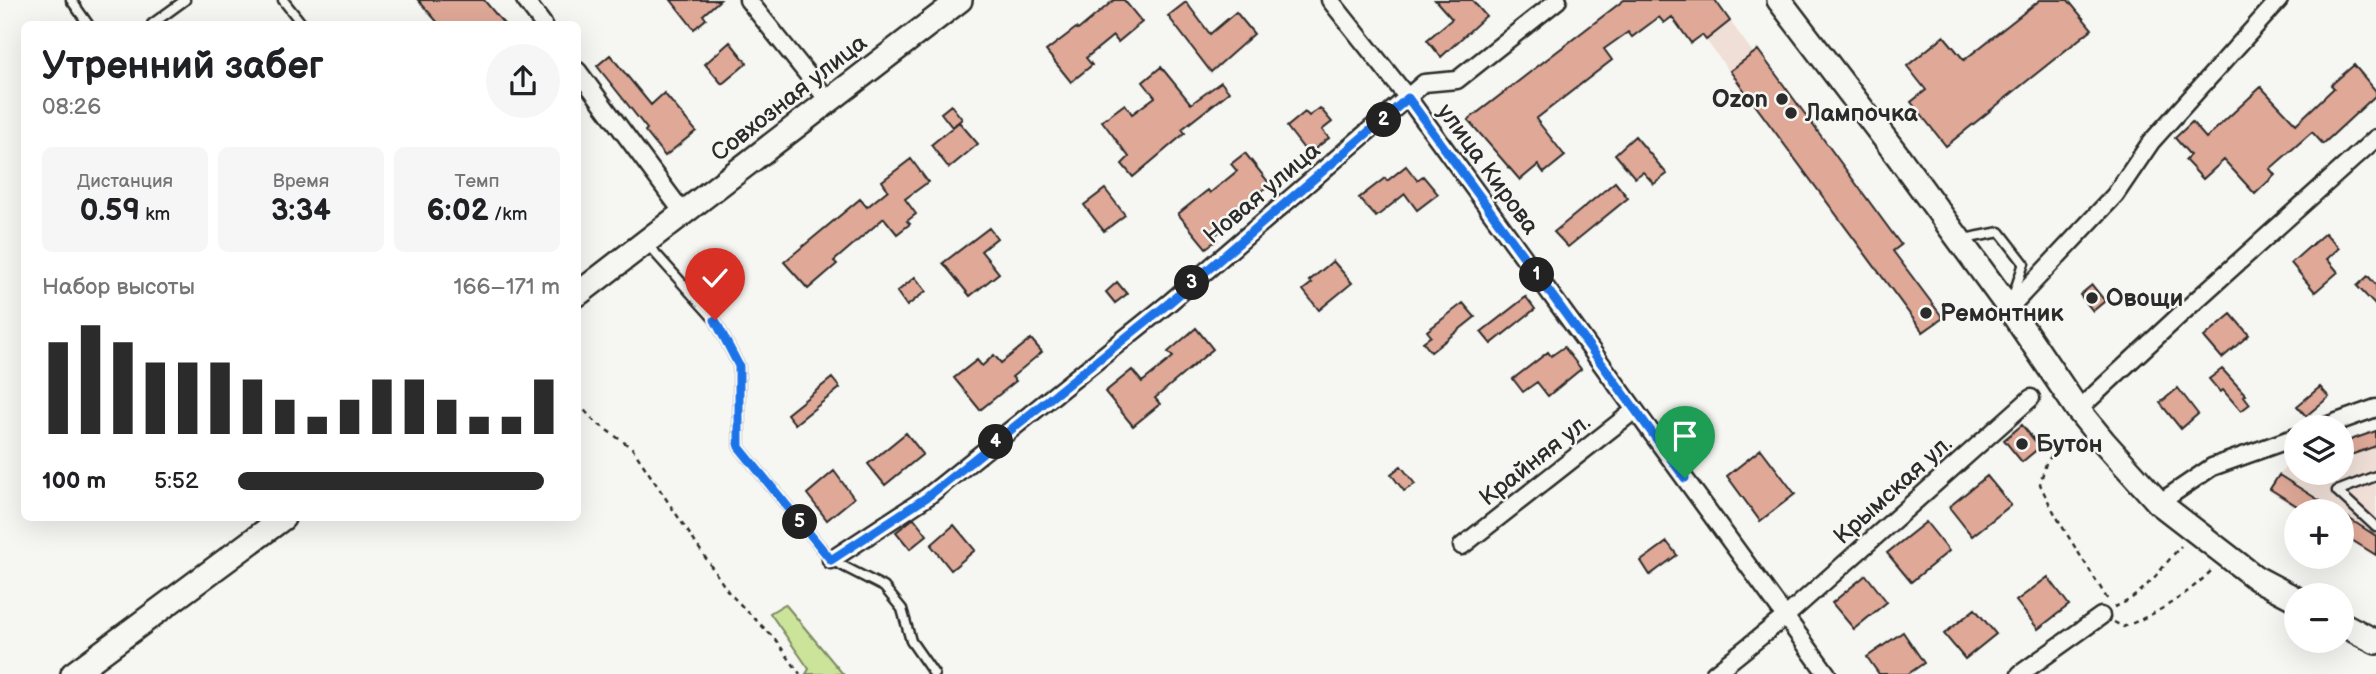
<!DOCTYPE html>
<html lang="ru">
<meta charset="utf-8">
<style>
body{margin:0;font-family:"Balsamiq Sans",sans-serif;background:#f6f6f6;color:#202124;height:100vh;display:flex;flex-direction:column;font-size:26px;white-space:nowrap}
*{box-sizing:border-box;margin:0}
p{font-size:23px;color:#757577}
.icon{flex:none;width:38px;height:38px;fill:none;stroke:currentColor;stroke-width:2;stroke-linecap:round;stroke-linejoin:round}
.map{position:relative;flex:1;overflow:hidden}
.drawer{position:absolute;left:21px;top:21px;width:560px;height:500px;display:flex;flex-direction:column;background:#fff;border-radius:10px;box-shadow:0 7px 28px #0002}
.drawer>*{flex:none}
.buttons{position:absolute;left:2284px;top:415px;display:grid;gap:14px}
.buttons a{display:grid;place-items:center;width:70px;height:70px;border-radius:50%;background:#fff;box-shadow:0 7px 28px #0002;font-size:35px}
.pin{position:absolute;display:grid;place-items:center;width:60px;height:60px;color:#fff;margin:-72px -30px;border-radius:50% 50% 50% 0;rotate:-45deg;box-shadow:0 0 7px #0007}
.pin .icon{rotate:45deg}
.km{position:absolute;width:35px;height:35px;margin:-18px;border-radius:50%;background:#222;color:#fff;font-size:19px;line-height:35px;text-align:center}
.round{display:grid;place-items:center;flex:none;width:74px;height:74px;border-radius:37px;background:#f6f6f6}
.headline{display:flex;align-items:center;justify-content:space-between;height:119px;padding:0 21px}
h1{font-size:38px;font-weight:700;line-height:52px}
.figures{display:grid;grid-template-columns:repeat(3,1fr);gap:10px;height:119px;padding:7px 21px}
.figures div{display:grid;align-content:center;border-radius:10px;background:#f6f6f6;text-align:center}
.figures b{font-size:30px;font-weight:700}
.figures small{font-size:19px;font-weight:400}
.figures p{font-size:19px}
.chart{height:196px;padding:14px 21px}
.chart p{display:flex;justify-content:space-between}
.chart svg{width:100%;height:126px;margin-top:7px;stroke:#2b2b2b;stroke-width:6}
ul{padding:0 21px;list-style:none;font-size:23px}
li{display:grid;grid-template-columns:112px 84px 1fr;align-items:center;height:52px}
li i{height:18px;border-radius:9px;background:#2b2b2b}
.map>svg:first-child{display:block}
.built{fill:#efdfd7}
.green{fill:#cbe49a;stroke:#7b8862;stroke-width:2}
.building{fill:#dfa897;stroke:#2b2b2b;stroke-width:2}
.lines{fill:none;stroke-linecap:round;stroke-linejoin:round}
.lane-casing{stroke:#2b2b2b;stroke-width:13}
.street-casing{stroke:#2b2b2b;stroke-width:21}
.secondary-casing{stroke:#2b2b2b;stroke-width:28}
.path{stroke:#2b2b2b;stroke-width:2.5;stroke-dasharray:5 5;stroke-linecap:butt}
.lane{stroke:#f6f6f2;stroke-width:8}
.street{stroke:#f6f6f2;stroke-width:16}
.secondary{stroke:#f6f6f2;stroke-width:23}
.route-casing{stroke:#fff;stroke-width:14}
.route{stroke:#1a73e8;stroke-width:9}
.poi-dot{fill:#2b2b2b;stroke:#f6f6f2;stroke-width:2.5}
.labels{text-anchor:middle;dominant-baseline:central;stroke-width:5;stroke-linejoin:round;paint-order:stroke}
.street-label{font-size:24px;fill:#2b2b2b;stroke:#f6f6f2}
.poi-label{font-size:24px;font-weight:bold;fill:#2b2b2b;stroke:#f6f6f2;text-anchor:start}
</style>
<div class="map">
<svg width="2376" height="674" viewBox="0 0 2376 674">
<rect width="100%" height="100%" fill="#f6f6f2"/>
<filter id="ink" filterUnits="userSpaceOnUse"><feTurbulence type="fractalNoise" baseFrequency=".0143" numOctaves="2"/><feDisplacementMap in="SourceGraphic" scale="14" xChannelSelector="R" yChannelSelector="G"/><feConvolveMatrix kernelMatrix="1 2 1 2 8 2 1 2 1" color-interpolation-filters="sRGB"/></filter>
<g filter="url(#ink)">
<path class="built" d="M1730,21L1897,251L1874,268L1706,40Z
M2376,430V557L2342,536V511H2301L2269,491L2291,459L2296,458V472H2342V442Z"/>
<path class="green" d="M785,604L843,674H806L809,669L770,613Z"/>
<path class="building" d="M418,0H484L504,24H439Z
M671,0H720L703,15L706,19L694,29Z
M1114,0H1124L1142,22L1118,42L1113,36L1086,58L1092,65L1071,82L1046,51L1076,28L1078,30Z
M1435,0H1472L1486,16L1441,57L1427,40L1452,19Z
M1624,0H1715L1730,21L1706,40L1702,35L1691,43L1672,17L1664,23L1659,17L1632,37L1628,32L1604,49L1612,60L1536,119L1565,156L1544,173L1538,165L1520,180L1468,120Z
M2040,0H2068L2092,29L1946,146L1911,102L1926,90L1907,66L1944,36L1964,60Z
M1186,2L1210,34L1236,12L1254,34L1211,72L1168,16Z
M730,42L747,63L722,84L705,64Z
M1758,50L1901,245L1893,251L1943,318L1923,332L1730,71Z
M610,55L651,105L664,93L696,131L665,156L645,131L647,129L597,66Z
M2354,65L2376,91V95L2323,144L2312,132L2270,169L2275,175L2255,194L2224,160L2203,179L2185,160L2190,155L2175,138L2192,122L2206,138L2261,87L2296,124L2334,88L2331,85Z
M1161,67L1191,104L1221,82L1229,92L1182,129L1185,133L1133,177L1122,164L1129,157L1102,121L1125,104L1132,114L1155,97L1143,82Z
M951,105L962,119L952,127L941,113Z
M1320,108L1332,122L1322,130L1329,138L1308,154L1287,127L1305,112L1309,116Z
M959,122L978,144L949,168L931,145Z
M1635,136L1667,174L1654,184L1643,172L1635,178L1615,154Z
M1245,153L1270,184L1220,224L1224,228L1214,236L1217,240L1206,248L1178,214L1208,190L1210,193L1237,171L1231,164Z
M911,159L928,182L905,199L916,214L907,221L910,224L897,234L884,218L834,261L837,264L808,289L784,262L860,199L867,207L888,190L882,181Z
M1406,166L1417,180L1423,176L1438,194L1417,210L1405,194L1376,217L1359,198L1385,178L1387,181Z
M1615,182L1628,198L1568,247L1554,232Z
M1105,189L1125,215L1104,231L1084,205Z
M989,228L997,238L981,251L999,273L970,296L943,263Z
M2325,233L2339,248L2327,259L2338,272L2315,292L2291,263Z
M1333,261L1352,283L1319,310L1303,290L1312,283L1309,281Z
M2368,276L2376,285V306L2357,286Z
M915,277L926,291L907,306L897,292Z
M1117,282L1127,294L1115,303L1106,292Z
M2092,285L2105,301L2093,311L2080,295Z
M1526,297L1535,309L1491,344L1481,332Z
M1463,303L1475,317L1431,352L1423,342L1431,336L1427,331Z
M2231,314L2249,335L2222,358L2204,337Z
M1196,328L1213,349L1155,398L1160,404L1133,426L1105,392L1132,370L1142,382L1173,357L1168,352Z
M1031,339L1042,352L1012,377L1016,381L980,410L954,378L977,360L982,366L994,355L1001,363Z
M1564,347L1581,369L1548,396L1537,382L1523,392L1513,379L1548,352L1551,356Z
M2222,369L2246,395L2244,396L2250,404L2241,411L2223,390L2220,392L2209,379Z
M832,378L840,388L795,424L787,414Z
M2320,387L2329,397L2306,416L2297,406Z
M2178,388L2198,414L2181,429L2160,403Z
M2022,425L2040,447L2022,462L2004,440Z
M2376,431V446L2342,458V443Z
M906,433L923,454L885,485L868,464Z
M1761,449L1795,494L1760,521L1727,476Z
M1401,466L1415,484L1404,491L1391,474Z
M834,471L854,498L827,520L807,494Z
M2279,475L2336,511H2305L2270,489Z
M1987,476L2011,505L1972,536L1949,507Z
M2342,514L2376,536V555L2342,534Z
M914,518L927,535L910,549L896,532Z
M1926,522L1949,551L1911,582L1887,553Z
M954,525L975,550L951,570L931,545Z
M1667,542L1677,555L1650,575L1641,561Z
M1866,575L1887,602L1854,629L1832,603Z
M2048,577L2069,605L2038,629L2016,601Z
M1975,609L1996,634L1965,659L1944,634Z
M1903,632L1924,663L1908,674H1879L1867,657Z"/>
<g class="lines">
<defs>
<path id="lane" d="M71,0L88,24
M283,0L302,24
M152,24L185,0
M1964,239L2000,232L2024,263L2012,299
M648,245L715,320L739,366V447L831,560L884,587L902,609L911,641L934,674
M2376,476L2337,491L2376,527"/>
<path id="street" d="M525,0L543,24
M748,0L828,100
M1330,0L1408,98L1827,674
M578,71L684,214
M2009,308L2115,195L2151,142L2279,0
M2078,410L2182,313L2376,138
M2323,427L2376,408
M2159,503L2212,467L2296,437
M1462,546L1635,410
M831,560L927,497L1169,303L1424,83L1457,80L1558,0
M1714,674L1786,616L2031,398
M2020,674L2101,616"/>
<path id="secondary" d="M1779,0L1898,156L2009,308L2078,410L2104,442L2159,503L2256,578L2296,599
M578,294L960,0
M2342,624L2376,642
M73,674L283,518"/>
</defs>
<use href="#lane" class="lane-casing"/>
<use href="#street" class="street-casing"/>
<use href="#secondary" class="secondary-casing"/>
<path class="path" d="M578,403L594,421L632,448L729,593L775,639L800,674
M2064,439L2046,463L2040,484C2058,525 2086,562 2109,602
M2114,607C2142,598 2162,567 2181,546
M2114,622L2123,627C2157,614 2186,596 2212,570"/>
<use href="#lane" class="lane"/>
<use href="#street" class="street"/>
<use href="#secondary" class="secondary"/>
</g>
</g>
<g class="lines" filter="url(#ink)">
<defs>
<path id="route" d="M715,320L739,366V447L831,560L927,497L1169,303L1408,98L1685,478"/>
</defs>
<use href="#route" class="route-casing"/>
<use href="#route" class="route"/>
</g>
<g class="poi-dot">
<circle cx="1782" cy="99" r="7"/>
<circle cx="1791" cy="113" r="7"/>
<circle cx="2092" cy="298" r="7"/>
<circle cx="1926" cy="313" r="7"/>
<circle cx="2022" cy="444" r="7"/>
</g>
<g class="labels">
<g class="street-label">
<text transform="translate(789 98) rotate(-38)">Совхозная улица</text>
<text transform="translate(1488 169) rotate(54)">улица Кирова</text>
<text transform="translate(1262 193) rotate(-40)">Новая улица</text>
<text transform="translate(1535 460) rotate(-38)">Крайняя ул.</text>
<text transform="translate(1893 490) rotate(-42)">Крымская ул.</text>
</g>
<g class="poi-label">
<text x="1768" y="99" text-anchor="end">Ozon</text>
<text x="1805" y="113">Лампочка</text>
<text x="2106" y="298">Овощи</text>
<text x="1940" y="313">Ремонтник</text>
<text x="2036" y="444">Бутон</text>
</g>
</g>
</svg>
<div class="buttons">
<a><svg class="icon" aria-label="layers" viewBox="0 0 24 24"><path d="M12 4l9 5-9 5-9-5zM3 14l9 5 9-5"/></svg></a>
<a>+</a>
<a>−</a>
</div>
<div class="pin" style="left:1685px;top:478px;background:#1e9e55"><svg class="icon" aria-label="arrive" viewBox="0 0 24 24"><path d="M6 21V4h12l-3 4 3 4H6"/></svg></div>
<div class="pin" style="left:715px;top:320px;background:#d93025"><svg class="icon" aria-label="check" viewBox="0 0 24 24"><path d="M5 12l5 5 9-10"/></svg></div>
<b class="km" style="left:1537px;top:275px">1</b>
<b class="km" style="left:1384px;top:120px">2</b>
<b class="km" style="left:1192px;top:283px">3</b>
<b class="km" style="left:996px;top:442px">4</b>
<b class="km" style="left:800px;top:522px">5</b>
<section class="drawer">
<div class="headline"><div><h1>Утренний забег</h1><p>08:26</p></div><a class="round"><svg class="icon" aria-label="share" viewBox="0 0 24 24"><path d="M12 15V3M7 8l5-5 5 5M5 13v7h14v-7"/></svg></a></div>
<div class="figures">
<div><p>Дистанция</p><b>0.59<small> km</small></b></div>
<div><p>Время</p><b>3:34</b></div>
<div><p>Темп</p><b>6:02<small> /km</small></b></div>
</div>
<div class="chart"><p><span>Набор высоты</span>166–171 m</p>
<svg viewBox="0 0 160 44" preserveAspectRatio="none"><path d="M5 44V12M15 44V6M25 44V12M35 44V19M45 44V19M55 44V19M65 44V25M75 44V32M85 44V38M95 44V32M105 44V25M115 44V25M125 44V32M135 44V38M145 44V38M155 44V25"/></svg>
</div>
<ul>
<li><b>100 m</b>5:52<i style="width:95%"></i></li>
</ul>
</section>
</div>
